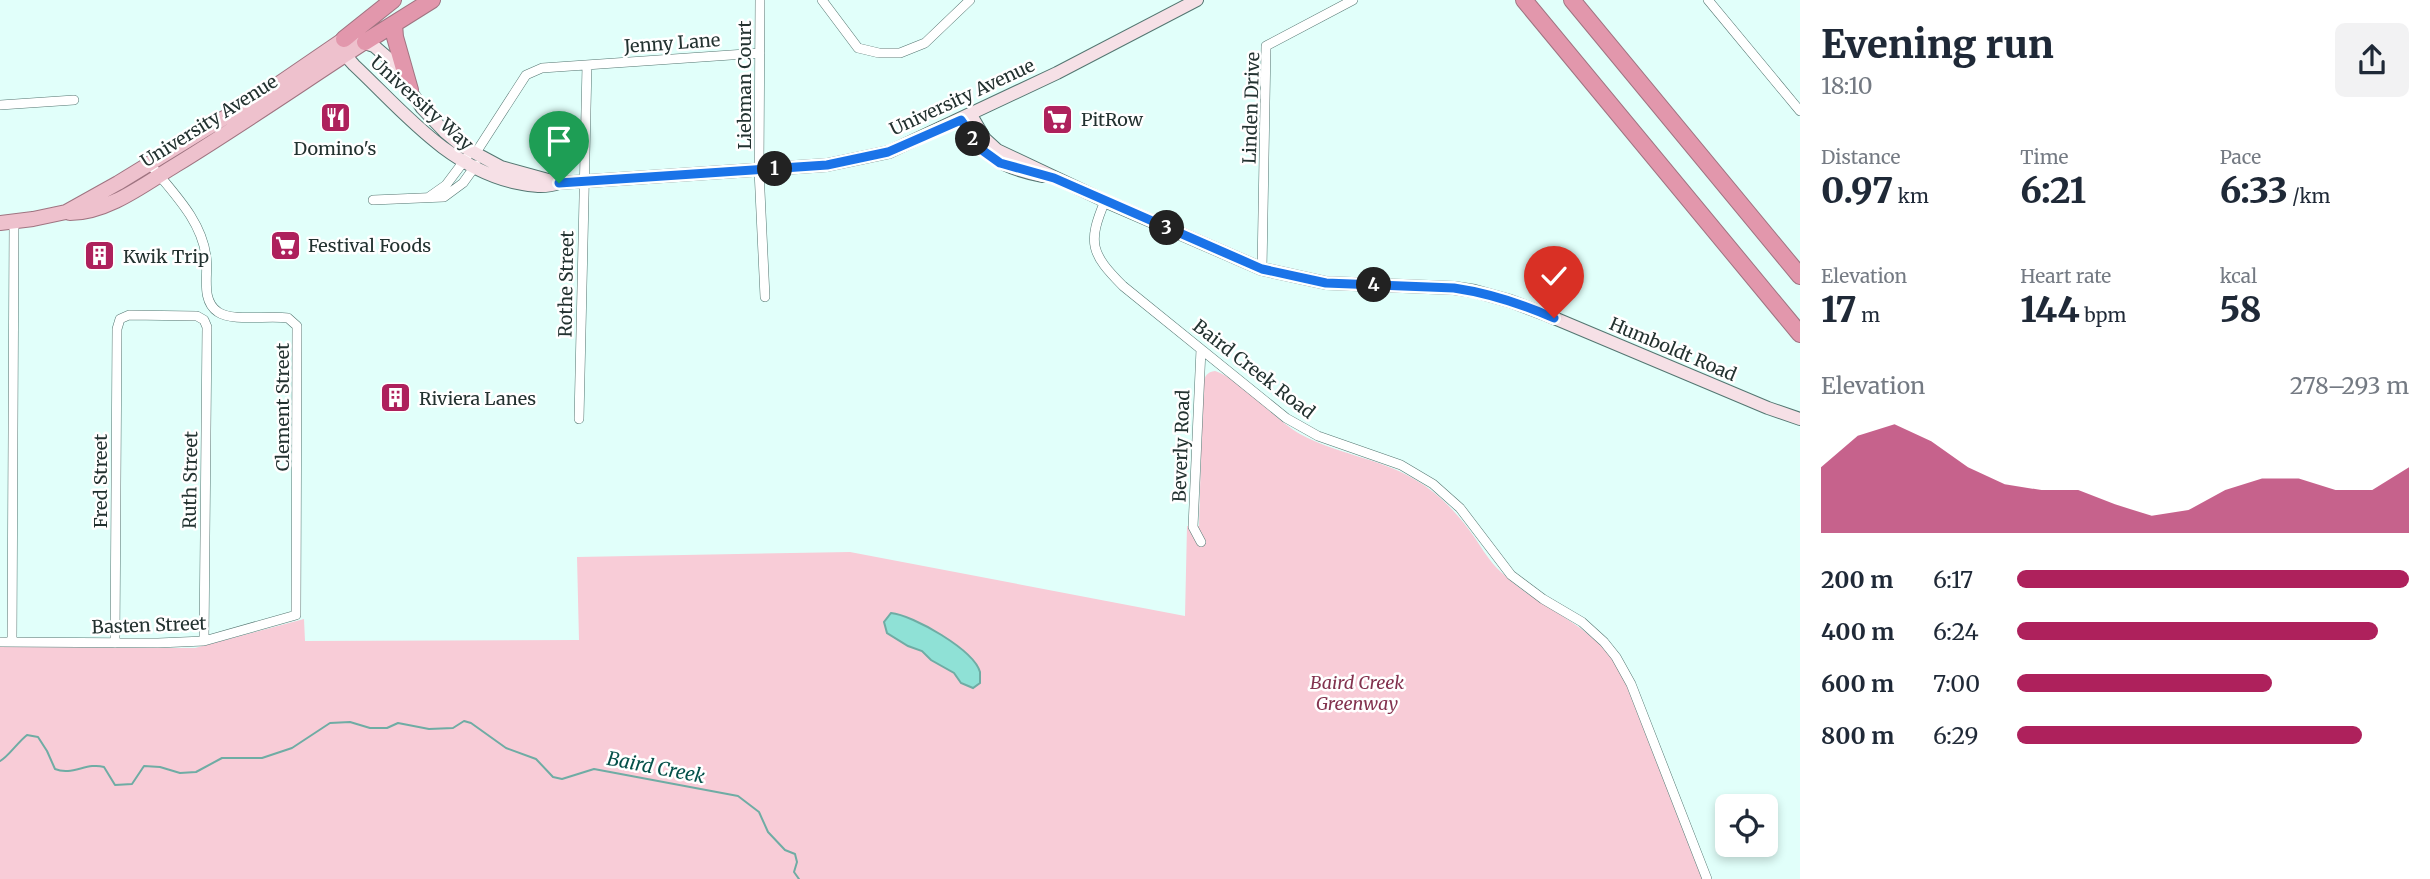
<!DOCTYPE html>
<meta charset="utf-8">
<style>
body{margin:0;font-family:Merriweather,serif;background:#f2f2f3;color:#1f2937;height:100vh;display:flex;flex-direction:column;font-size:26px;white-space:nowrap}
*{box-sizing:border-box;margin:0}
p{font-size:23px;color:#747a83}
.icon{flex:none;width:38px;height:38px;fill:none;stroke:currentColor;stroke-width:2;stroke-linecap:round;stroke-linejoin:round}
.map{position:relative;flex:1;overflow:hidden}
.drawer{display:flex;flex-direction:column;background:#fff;width:630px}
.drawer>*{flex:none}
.tools{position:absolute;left:1715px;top:794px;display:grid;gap:14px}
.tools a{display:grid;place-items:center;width:63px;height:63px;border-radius:10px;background:#fff;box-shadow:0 4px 10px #0003;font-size:35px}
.pin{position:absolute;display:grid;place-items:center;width:60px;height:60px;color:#fff;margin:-72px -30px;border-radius:50% 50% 50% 0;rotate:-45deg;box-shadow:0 0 7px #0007}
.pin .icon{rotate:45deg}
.km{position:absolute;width:35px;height:35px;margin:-18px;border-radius:50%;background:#222;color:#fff;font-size:19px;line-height:35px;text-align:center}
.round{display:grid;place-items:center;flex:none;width:74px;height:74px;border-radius:10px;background:#f2f2f3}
.summary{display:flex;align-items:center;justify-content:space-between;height:119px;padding:0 21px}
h1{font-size:38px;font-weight:800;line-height:52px}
.figures{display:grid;grid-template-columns:repeat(3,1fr);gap:10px;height:119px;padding:7px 21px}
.figures div{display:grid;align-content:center}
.figures b{font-size:35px;font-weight:800}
.figures small{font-size:19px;font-weight:400}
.figures p{font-size:19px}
.chart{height:196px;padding:14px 21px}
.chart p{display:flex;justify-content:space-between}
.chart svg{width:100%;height:126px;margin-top:7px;fill:#ae215c;opacity:.7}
ul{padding:0 21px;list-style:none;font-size:23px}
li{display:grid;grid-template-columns:112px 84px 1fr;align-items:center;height:52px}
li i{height:18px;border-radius:9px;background:#ae215c}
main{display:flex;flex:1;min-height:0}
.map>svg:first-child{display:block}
.green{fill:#f8ccd7}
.water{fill:#8fe1d6;stroke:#6faca4;stroke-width:2}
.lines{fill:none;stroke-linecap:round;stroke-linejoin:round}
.stream{stroke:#6faca4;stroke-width:2}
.street-casing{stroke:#547671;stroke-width:10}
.secondary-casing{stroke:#547671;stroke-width:14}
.primary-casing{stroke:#9f7481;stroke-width:16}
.highway-casing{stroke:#9f7481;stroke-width:18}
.street{stroke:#fff;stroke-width:9}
.secondary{stroke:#f6e0e6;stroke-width:12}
.primary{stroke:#eec1cd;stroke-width:14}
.highway{stroke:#e297ac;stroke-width:16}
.route-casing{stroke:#fff;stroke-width:14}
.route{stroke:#1a73e8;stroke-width:9}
.labels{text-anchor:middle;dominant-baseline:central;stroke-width:5;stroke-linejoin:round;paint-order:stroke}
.street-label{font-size:18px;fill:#233230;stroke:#fff}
.poi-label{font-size:18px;fill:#233230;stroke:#fff;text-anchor:start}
.park-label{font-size:18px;font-style:italic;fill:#83334f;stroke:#fff}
.water-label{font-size:19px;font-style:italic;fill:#05514a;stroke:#fff}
</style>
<main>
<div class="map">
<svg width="1800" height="879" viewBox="0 0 1800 879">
<rect width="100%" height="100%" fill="#e1fffa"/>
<path class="green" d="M1215,371C1237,377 1275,420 1300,434C1336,454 1379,458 1414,479C1439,493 1459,515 1475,538C1483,550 1490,562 1501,572C1534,605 1581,619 1610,656C1617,664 1621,675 1626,684L1702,879H0V647L195,648L304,619L305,641L579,640L577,557L850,552L1185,616L1187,526H1199L1203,383C1205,376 1207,372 1215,371Z"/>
<path class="water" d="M891,613C913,615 974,650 980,672C980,672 980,682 980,683L973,688L961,683L954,673L931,660L922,651L908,646L887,633L884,622Z"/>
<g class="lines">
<path class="stream" d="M0,761C7,758 18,742 27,735L38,737L47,751L55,769C72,776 87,762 104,767L115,785L132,784L144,766L160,767L180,773L196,772L222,758H262L292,748L330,723L350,722L370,728H387L398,723L429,729L453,728L464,721L471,723L506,748L536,759L553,777L562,779L594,769L738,796L759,812L768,832L785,850L795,854L797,862L794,872L799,879"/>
<defs>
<path id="street" d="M760,0L759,170L765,297
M822,0L858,48L879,53H900L925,43L970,0
M1708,0L1800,111
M0,105L74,100
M475,154L526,75L542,68L760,53
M429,197L446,185L467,157
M373,200L444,197L463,183L476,165
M1105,201C1087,243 1091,254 1123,286L1286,418L1318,436L1401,465L1433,484L1460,508L1511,575L1543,599L1582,622L1604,642L1616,657L1631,684L1707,879
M1262,269L1266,46L1353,0
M1201,349L1193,527L1201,542
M579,419L587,65
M0,642L158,643L204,641L296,615L297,326L288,318C269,315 232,322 218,312C200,300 209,274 206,256C201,219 172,192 150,164
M12,642L14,222
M115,643L117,329L120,319L129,315L197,316L204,320L207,327L204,641"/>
<path id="secondary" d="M359,41L374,46L389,59L422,108L445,132L462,146L501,167L559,183
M343,45L345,55L354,65C403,111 448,168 517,183C531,186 545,188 559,183L827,165L889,152L1057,73L1197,0
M971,115L985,139L997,150L1105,201L1262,269L1326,283L1454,288L1474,291L1510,301L1547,315L1768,408L1800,419
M961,120C984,156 1000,168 1043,176"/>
<path id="primary" d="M70,213C108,213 146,183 176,165C241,125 302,83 365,42
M0,223L33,219L66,212L118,183L268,91L344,39"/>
<path id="highway" d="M1524,0L1800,334
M1572,0L1800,276
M394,24L395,37L410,90
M344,39L393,0
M365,42L432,0"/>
</defs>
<use href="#street" class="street-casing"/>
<use href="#secondary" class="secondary-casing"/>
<use href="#primary" class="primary-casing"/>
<use href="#highway" class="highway-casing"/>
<use href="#street" class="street"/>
<use href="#secondary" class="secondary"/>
<use href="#primary" class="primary"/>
<use href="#highway" class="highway"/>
</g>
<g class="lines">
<defs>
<path id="route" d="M559,183L827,165L888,152L961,120L982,150L1000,163L1054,178L1262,269L1326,283L1454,288C1488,293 1522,304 1554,318"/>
</defs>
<use href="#route" class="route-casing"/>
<use href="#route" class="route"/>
</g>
<defs>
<symbol id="restaurant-square" viewBox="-11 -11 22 22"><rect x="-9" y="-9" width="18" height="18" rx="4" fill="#ae215c" stroke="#fff"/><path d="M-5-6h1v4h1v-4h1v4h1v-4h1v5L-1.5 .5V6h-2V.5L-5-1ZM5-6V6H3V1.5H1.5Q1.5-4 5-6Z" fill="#fff"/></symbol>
<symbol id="supermarket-square" viewBox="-11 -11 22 22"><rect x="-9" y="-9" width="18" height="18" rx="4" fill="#ae215c" stroke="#fff"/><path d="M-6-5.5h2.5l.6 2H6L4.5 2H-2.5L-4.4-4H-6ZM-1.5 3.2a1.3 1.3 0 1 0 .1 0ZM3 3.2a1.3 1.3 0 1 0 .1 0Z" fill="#fff"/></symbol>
<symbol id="building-square" viewBox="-11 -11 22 22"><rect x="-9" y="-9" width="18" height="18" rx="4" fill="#ae215c" stroke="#fff"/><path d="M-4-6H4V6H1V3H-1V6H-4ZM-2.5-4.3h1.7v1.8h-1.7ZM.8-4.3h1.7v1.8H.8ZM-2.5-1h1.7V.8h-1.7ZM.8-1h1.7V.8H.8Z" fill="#fff"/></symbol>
</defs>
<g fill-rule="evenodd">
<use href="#restaurant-square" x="318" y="100" width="35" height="35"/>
<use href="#supermarket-square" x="1040" y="102" width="35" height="35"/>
<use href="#supermarket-square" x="268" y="228" width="35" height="35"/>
<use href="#building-square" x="82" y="238" width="35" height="35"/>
<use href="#building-square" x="378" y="380" width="35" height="35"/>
</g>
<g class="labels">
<g class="street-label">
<text transform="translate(672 43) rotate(-4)">Jenny Lane</text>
<text transform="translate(744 85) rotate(-90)">Liebman Court</text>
<text transform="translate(962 97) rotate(-25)">University Avenue</text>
<text transform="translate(422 103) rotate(42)">University Way</text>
<text transform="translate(1251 108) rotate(-88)">Linden Drive</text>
<text transform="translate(209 121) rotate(-32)">University Avenue</text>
<text transform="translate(566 284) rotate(-89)">Rothe Street</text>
<text transform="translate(1673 349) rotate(23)">Humboldt Road</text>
<text transform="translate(1254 369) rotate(38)">Baird Creek Road</text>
<text transform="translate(282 407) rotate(-90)">Clement Street</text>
<text transform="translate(1181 446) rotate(-88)">Beverly Road</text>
<text transform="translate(190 480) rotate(-89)">Ruth Street</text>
<text transform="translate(100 481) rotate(-90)">Fred Street</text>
<text transform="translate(149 625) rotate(-2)">Basten Street</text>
</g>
<g class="poi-label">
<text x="1081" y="119">PitRow</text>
<text x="335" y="148" text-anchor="middle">Domino's</text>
<text x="308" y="245">Festival Foods</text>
<text x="123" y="256">Kwik Trip</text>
<text x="419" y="398">Riviera Lanes</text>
</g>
<g class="park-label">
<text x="1357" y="682">Baird Creek<tspan x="1357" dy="21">Greenway</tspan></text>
</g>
<g class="water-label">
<text transform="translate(656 767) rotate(11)">Baird Creek</text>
</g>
</g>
</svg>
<div class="tools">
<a><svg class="icon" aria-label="locate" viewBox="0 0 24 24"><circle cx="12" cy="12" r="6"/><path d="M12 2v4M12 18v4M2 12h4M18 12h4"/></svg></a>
</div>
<div class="pin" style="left:559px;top:183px;background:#1e9e55"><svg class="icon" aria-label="arrive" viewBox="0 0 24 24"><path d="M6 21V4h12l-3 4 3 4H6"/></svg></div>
<div class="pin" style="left:1554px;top:318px;background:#d93025"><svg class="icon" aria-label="check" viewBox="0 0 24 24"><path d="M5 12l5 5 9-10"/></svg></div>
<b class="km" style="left:775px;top:169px">1</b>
<b class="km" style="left:973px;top:139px">2</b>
<b class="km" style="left:1167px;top:228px">3</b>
<b class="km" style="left:1374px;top:285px">4</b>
</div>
<section class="drawer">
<div class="summary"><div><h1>Evening run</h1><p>18:10</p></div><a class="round"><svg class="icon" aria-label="share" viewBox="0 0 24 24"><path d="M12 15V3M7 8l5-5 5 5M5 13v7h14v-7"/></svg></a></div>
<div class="figures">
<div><p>Distance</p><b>0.97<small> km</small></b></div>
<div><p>Time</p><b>6:21</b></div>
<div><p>Pace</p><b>6:33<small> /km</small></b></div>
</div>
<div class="figures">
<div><p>Elevation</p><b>17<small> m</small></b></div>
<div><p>Heart rate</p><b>144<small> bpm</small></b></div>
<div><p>kcal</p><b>58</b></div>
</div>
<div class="chart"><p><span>Elevation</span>278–293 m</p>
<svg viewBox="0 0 160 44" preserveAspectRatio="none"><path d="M0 44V21L10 10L20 6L30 12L40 21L50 27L60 29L70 29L80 34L90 38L100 36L110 29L120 25L130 25L140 29L150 29L160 21V44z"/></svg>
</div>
<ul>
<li><b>200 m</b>6:17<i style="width:100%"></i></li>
<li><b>400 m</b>6:24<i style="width:92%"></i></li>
<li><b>600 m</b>7:00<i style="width:65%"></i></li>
<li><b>800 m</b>6:29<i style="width:88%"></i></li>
</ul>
</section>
</main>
